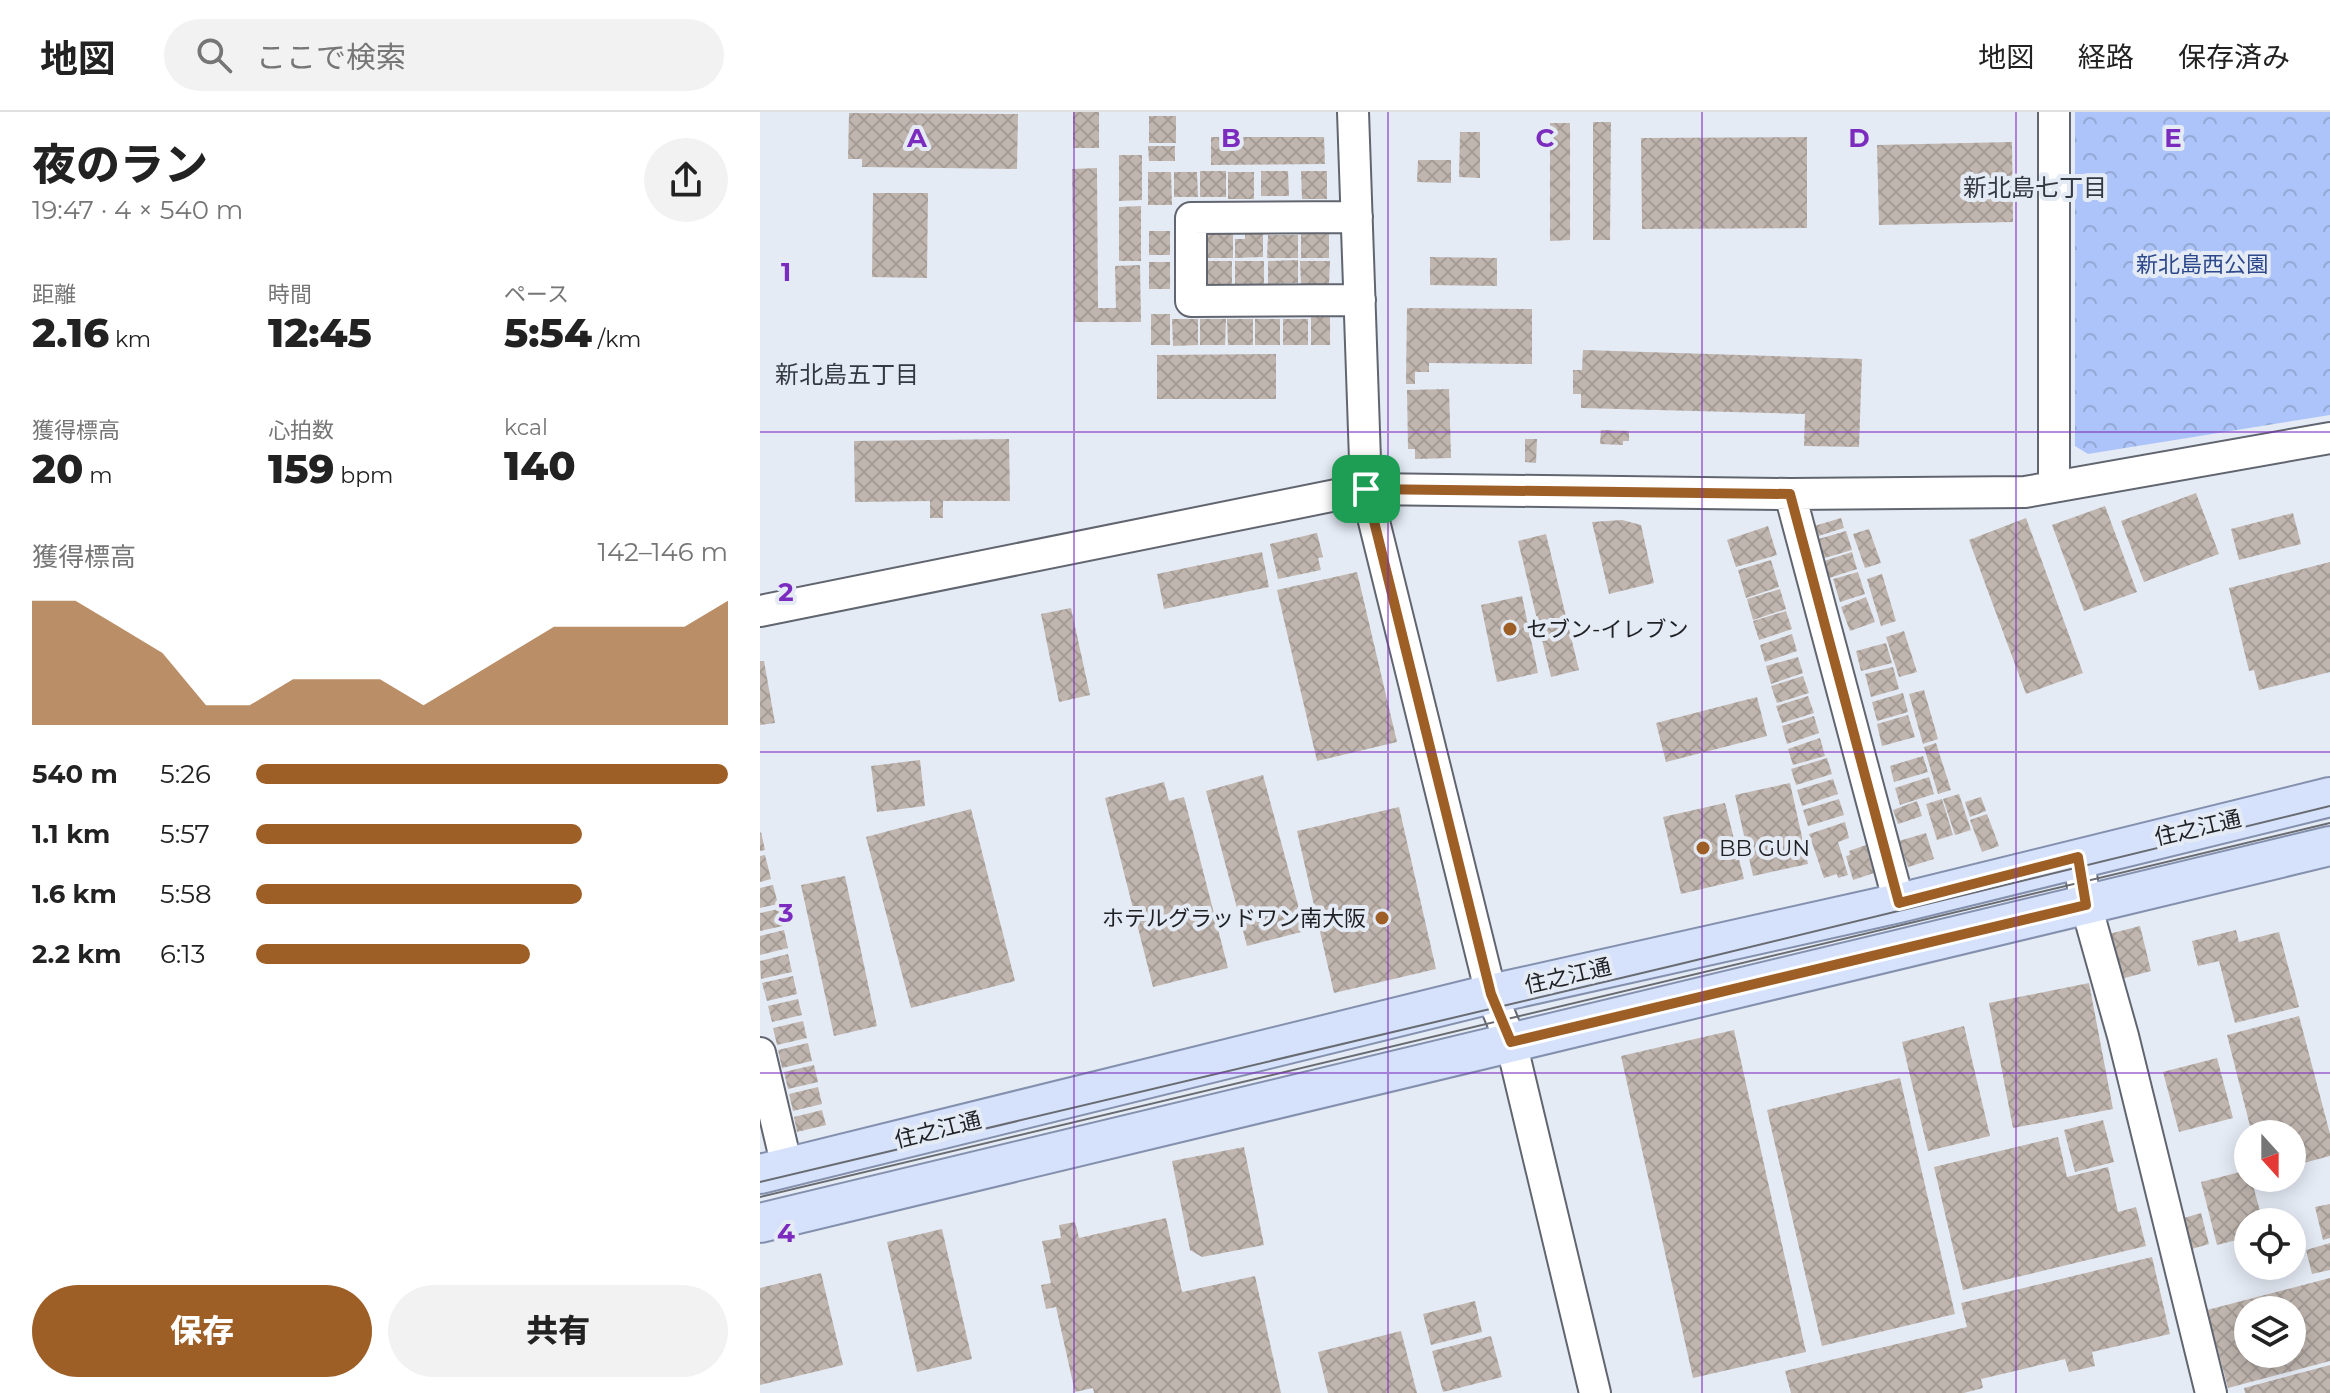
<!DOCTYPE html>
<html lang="ja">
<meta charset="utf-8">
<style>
body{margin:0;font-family:Montserrat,"Noto Sans JP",sans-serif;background:#f2f2f2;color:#222;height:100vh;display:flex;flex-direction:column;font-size:30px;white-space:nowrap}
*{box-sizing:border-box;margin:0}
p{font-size:26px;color:#767676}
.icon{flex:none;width:44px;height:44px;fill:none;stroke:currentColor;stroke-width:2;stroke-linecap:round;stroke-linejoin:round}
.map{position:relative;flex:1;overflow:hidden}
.side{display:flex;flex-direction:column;background:#fff;width:760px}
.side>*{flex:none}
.needle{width:52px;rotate:159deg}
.fabs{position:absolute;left:1474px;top:1008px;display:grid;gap:16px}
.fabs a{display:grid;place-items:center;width:72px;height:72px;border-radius:50%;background:#fff;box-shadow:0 4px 20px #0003;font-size:40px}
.pin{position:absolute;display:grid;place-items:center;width:68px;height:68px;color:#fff;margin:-34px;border-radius:16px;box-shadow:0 4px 12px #0006}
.round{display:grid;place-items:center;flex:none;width:84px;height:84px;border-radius:42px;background:#f2f2f2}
.overview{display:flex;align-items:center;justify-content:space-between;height:136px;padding:0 32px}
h1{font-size:44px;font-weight:800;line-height:60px}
.figures{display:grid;grid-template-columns:repeat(3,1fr);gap:12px;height:136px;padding:8px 32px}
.figures div{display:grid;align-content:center}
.figures b{font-size:40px;font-weight:800}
.figures small{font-size:22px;font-weight:400}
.figures p{font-size:22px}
.chart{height:224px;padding:16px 32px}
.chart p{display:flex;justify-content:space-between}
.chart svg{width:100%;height:144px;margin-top:8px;fill:#9e5f27;opacity:.7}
.action{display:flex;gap:16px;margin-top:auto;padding:16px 32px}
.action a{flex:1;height:92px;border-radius:48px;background:#9e5f27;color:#fff;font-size:32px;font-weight:800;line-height:92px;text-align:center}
.action a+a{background:#f2f2f2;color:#222}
ul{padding:0 32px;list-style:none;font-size:26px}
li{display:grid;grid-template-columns:128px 96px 1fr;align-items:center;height:60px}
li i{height:20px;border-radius:10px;background:#9e5f27}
header{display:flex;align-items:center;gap:48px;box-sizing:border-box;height:112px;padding:0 40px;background:#fff;border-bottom:2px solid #e0e0e0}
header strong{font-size:38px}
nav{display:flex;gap:44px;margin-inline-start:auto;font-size:28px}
.search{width:560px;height:72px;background:#f2f2f2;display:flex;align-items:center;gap:20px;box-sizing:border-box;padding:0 28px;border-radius:44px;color:#767676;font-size:30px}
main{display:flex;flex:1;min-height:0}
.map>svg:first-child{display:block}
.park{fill:url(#park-crowns)}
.building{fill:url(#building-cross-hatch);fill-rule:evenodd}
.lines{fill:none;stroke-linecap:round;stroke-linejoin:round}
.minor-casing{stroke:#61656f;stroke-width:34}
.major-casing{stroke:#8491ae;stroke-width:42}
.minor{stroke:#fff;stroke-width:30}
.major{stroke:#d6e2fb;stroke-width:38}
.tram{stroke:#686b71;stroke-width:2}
.route-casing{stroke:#fff;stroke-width:16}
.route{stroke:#9e5f27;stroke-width:10}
.grid{fill:none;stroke:#7b2cbf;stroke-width:2;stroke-opacity:0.55}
.poi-dot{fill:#9e5f27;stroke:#e5ebf5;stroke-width:3}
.labels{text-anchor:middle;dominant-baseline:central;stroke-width:8;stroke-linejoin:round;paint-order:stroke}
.park-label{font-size:22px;fill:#2d488b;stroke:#e5ebf5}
.poi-label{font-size:22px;fill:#1f2125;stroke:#e5ebf5;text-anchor:start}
.street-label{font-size:22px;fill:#1f2125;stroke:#e5ebf5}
.neighbourhood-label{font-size:24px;fill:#343841;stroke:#e5ebf5}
.grid-label{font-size:26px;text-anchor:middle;font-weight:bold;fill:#7b2cbf;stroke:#e5ebf5;stroke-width:8;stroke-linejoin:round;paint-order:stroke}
</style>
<header>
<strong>地図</strong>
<div class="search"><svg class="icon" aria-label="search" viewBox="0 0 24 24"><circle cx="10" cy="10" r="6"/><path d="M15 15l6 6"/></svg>ここで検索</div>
<nav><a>地図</a><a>経路</a><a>保存済み</a></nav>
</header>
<main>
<section class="side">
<div class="overview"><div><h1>夜のラン</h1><p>19:47 · 4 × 540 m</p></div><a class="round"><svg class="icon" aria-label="share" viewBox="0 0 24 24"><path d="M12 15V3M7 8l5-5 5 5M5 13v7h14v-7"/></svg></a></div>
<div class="figures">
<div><p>距離</p><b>2.16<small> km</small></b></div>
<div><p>時間</p><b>12:45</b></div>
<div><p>ペース</p><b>5:54<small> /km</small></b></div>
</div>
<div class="figures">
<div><p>獲得標高</p><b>20<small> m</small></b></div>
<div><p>心拍数</p><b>159<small> bpm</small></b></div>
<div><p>kcal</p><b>140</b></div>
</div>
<div class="chart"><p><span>獲得標高</span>142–146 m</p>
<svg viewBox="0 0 160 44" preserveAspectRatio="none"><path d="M0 44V6L10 6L20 14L30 22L40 38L50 38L60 30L70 30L80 30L90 38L100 30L110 22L120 14L130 14L140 14L150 14L160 6V44z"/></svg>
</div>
<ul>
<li><b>540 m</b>5:26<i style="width:100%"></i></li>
<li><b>1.1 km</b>5:57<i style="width:69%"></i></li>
<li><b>1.6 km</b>5:58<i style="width:69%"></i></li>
<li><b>2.2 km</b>6:13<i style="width:58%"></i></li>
</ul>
<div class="action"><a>保存</a><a>共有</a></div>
</section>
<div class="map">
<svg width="1570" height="1281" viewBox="0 0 1570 1281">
<defs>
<pattern id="park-crowns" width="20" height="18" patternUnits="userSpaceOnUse" patternTransform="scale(2)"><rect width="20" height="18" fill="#acc4f9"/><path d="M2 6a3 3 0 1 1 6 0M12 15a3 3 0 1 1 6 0" fill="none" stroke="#94a8d5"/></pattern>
<pattern id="building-cross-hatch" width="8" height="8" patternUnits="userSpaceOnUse" patternTransform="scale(2)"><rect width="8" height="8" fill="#c0b6af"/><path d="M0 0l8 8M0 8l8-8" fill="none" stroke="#a59c96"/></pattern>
</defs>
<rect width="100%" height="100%" fill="#e5ebf5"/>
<path class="park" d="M1315,0H1570V303L1328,342L1315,334Z"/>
<path class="building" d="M313,0H339V36H313Z
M89,1L258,2L257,57L102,55V47H88Z
M389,4H416V31H389Z
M833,10H851L850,128H833Z
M790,11H810V128L790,129Z
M700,20H720V66L699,65Z
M451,25H564L565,52L451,53Z
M1047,25V116L882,117L881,26Z
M1252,30L1253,110L1119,113L1117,33Z
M388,34H415V49H389Z
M359,43H382V88L359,89Z
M658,48H691V71L657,70Z
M337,56L338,196H356L355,154L380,153L381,210H314L312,57Z
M440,59H466V85H440Z
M501,59H528L529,84H501Z
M541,59H567V87H542Z
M388,60H411L412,93H388Z
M414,60H437L438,85H414Z
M468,60H494V87H468Z
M113,81H168L167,166L112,165Z
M381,94V149H359V95Z
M389,119H410V143H389Z
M569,119V146H541V120Z
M446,121H473V146H446Z
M485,122H503V145L475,146V127H485Z
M508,123H538V146H507Z
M670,145L737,146V174L670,173Z
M538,148V171L508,172V149Z
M445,149H472V172H446Z
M475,149H504V172H475Z
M540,149H570L569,172H541Z
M389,150H410V177H389Z
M647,196L772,197V252L669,251V260H655V272H646Z
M391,202H410V233H391Z
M551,202H570V233H551Z
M412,207H438V233L413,234Z
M440,207H466L465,233H440Z
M467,207H493V233H468Z
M495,207H520V233H495Z
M523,207H548V233H523Z
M823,238L1102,247L1099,335L1044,334L1045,302L821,296V282H813V258H822Z
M516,242V287H397V243Z
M689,277L691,346L655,347V337H648L647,278Z
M841,318L869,319V329H863V333L840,332Z
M249,327L250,389H183V406H170V389L95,390L94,329Z
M765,327H777L776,351L765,350Z
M1436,381L1459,442L1384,470L1361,409Z
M1345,394L1377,480L1324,499L1292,413Z
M1533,401L1541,432L1479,448L1471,417Z
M1081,406L1084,416L1055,425L1051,415Z
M1266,406L1323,561L1266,582L1209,428Z
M862,408L881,413L894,471L849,482L832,410Z
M1008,414L1017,443L976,455L967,428Z
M1109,417L1121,451L1105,456L1093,422Z
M1086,419L1092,438L1061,447L1055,428Z
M557,421L563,445L558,446L561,458L518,467L510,432Z
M786,422L819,558L791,565L758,429Z
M502,440L509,475L404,497L397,462Z
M1092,440L1097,457L1066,467L1061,450Z
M1011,448L1019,475L986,486L978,458Z
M1570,450V560L1499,578L1494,558L1489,559L1469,476Z
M597,460L637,630L557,649L517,478Z
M1098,460L1105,482L1080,490L1073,467Z
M1122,462L1136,509L1121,514L1107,467Z
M1020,477L1026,497L993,508L987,487Z
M762,484L778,561L737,570L721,493Z
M1106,485L1115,510L1090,519L1081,495Z
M311,496L330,583L299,590L281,502Z
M1026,499L1032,517L999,528L993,509Z
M1144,519L1157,560L1139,565L1126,525Z
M1032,522L1037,539L1005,550L1000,533Z
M1126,531L1132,551L1101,559L1096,539Z
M1038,545L1043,561L1011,572L1006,554Z
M0,549H4L15,611L0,613Z
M1133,555L1139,577L1111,585L1105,562Z
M1043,564L1049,581L1017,591L1011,574Z
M1164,578L1178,627L1163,632L1149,582Z
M1143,581L1148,600L1117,609L1112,590Z
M1048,584L1054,601L1022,611L1016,594Z
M997,585L1007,624L906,650L896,611Z
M1148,603L1155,625L1122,634L1117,612Z
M1054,604L1059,621L1027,632L1022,614Z
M1060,626L1065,644L1033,653L1028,637Z
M1176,631L1191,678L1178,682L1164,635Z
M1163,644L1168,660L1134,670L1130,654Z
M1067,646L1072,662L1036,673L1031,657Z
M160,648L165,694L117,700L111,654Z
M503,663L545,819L487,834L446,679Z
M1169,665L1174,682L1140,693L1135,676Z
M1073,667L1078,682L1042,694L1037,678Z
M404,670L409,689L424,685L468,856L393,875L345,686Z
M1030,671L1048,752L993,764L975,683Z
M1199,682L1211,718L1195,723L1183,687Z
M1221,685L1226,699L1210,705L1205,690Z
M1079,687L1084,703L1048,714L1043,698Z
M1182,687L1193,723L1177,728L1166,692Z
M1157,689L1162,704L1138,712L1133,698Z
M965,691L984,767L921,782L903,705Z
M639,695L676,857L574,881L537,719Z
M211,697L255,869L151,896L106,725Z
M1227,702L1239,734L1222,740L1210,708Z
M1085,710L1089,726L1078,730L1088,763L1078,766L1077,762L1064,766L1049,722Z
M1,720L5,738L0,739V721Z
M1166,721L1174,747L1148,755L1139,729Z
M1106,733L1114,761L1093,768L1086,744L1090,743L1089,739Z
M5,743L11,767L0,770V744Z
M85,764L117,914L74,924L41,773Z
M13,773L18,792L0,796V776Z
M19,797L23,814L0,819V801Z
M1380,814L1391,859L1361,867L1349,822Z
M24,818L28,836L0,843V824Z
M1476,818L1479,830L1519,820L1539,895L1475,911L1459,849L1438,854L1432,829Z
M28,842L32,860L1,867L0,849Z
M33,864L37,882L7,889L2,871Z
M1329,871L1353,997L1253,1016L1229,891Z
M38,887L42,903L12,910L8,894Z
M1539,904L1570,1022V1044L1532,1054V1022H1492L1467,923Z
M43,909L47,926L17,933L13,916Z
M1204,914L1230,1024L1168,1039L1142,930Z
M974,918L1046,1240L933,1266L861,944Z
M48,931L52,949L22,956L18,938Z
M1457,946L1473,1006L1419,1020L1403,960Z
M54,953L58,970L28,977L24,960Z
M1140,966L1195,1202L1062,1234L1007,998Z
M58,975L62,992L33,999L29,982Z
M62,998L66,1013L37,1020L34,1005Z
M1343,1008L1354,1050L1315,1060L1304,1018Z
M1298,1025L1307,1065L1348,1055L1358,1100L1376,1095L1386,1134L1203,1178L1174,1055Z
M484,1035L504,1133L442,1145L430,1138L412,1049Z
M1488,1058V1066H1491L1503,1110H1488V1125L1457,1133L1441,1070Z
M1570,1092V1126L1563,1128L1555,1095Z
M1441,1101L1449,1132L1425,1139L1417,1108Z
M406,1106L422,1180L495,1164L521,1281H334L333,1276L315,1280L296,1195L286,1197L281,1173L291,1171L282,1129L301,1126L299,1113L315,1110L319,1126Z
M182,1117L212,1247L157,1260L127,1130Z
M1570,1131V1158L1552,1162L1546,1138Z
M1392,1145L1410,1222L1332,1240L1335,1254L1309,1260L1305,1247L1221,1267L1223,1276L1204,1281H1031L1025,1259L1207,1215L1201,1191Z
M61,1161L83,1253L0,1273V1176Z
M1570,1166V1249L1468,1276L1447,1198ZM1488,1198H1532V1242H1488Z
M715,1189L722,1220L671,1233L663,1202Z
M641,1219L657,1281H568L558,1240Z
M731,1224L742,1265L683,1280L672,1239Z
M1570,1253V1281H1485L1484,1276Z"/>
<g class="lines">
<defs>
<path id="minor" d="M593,0L606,377L731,882L751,930L835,1281
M597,105L431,106V189L600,188
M1294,374V0
M1030,382L1139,791
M0,499L606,377L1030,382L1265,380L1570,326
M1318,745L1326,793L1363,924L1451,1281
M0,941L27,1055"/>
<path id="major" d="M0,1062L731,882L1139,791L1570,685
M0,1111L1570,734"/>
</defs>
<use href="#minor" class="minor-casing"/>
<use href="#major" class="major-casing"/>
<use href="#minor" class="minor"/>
<use href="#major" class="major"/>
<path class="tram" d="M0,1070L920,852L1570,694
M0,1085L1570,711"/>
</g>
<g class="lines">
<defs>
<path id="route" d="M606,377L1030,382L1139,791L1318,745L1326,793L751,930L731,882Z"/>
</defs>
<use href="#route" class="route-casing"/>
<use href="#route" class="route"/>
</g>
<path class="grid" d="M314,0V1281M628,0V1281M942,0V1281M1256,0V1281M0,320H1570M0,640H1570M0,961H1570"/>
<g class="poi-dot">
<circle cx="750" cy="517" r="8"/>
<circle cx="943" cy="736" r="8"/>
<circle cx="622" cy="806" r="8"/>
</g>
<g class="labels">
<g class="park-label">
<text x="1442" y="152">新北島西公園</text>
</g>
<g class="poi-label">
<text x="766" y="517">セブン-イレブン</text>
<text x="959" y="736">BB GUN</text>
<text x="606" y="806" text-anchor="end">ホテルグラッドワン南大阪</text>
</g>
<g class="street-label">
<text transform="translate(1438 716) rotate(-13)">住之江通</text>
<text transform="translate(808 864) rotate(-13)">住之江通</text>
<text transform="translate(178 1018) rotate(-14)">住之江通</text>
</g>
<g class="neighbourhood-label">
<text x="1275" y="75">新北島七丁目</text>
<text x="87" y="262">新北島五丁目</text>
</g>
</g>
<g class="grid-label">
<text x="157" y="35">A</text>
<text x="471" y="35">B</text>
<text x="785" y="35">C</text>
<text x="1099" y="35">D</text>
<text x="1413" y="35">E</text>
<text x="26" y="169">1</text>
<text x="26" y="489">2</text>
<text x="26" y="810">3</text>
<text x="26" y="1130">4</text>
</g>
</svg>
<div class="fabs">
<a><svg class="needle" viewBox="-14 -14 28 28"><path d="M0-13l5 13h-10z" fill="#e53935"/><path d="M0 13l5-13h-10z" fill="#767676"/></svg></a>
<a><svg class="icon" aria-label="locate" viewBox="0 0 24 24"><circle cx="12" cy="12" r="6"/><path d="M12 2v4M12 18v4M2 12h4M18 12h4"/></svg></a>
<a><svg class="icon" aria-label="layers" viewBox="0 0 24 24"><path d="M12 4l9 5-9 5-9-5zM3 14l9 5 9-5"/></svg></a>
</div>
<div class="pin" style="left:606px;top:377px;background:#1e9e55"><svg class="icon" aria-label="arrive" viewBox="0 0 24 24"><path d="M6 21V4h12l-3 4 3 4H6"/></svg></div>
</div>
</main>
